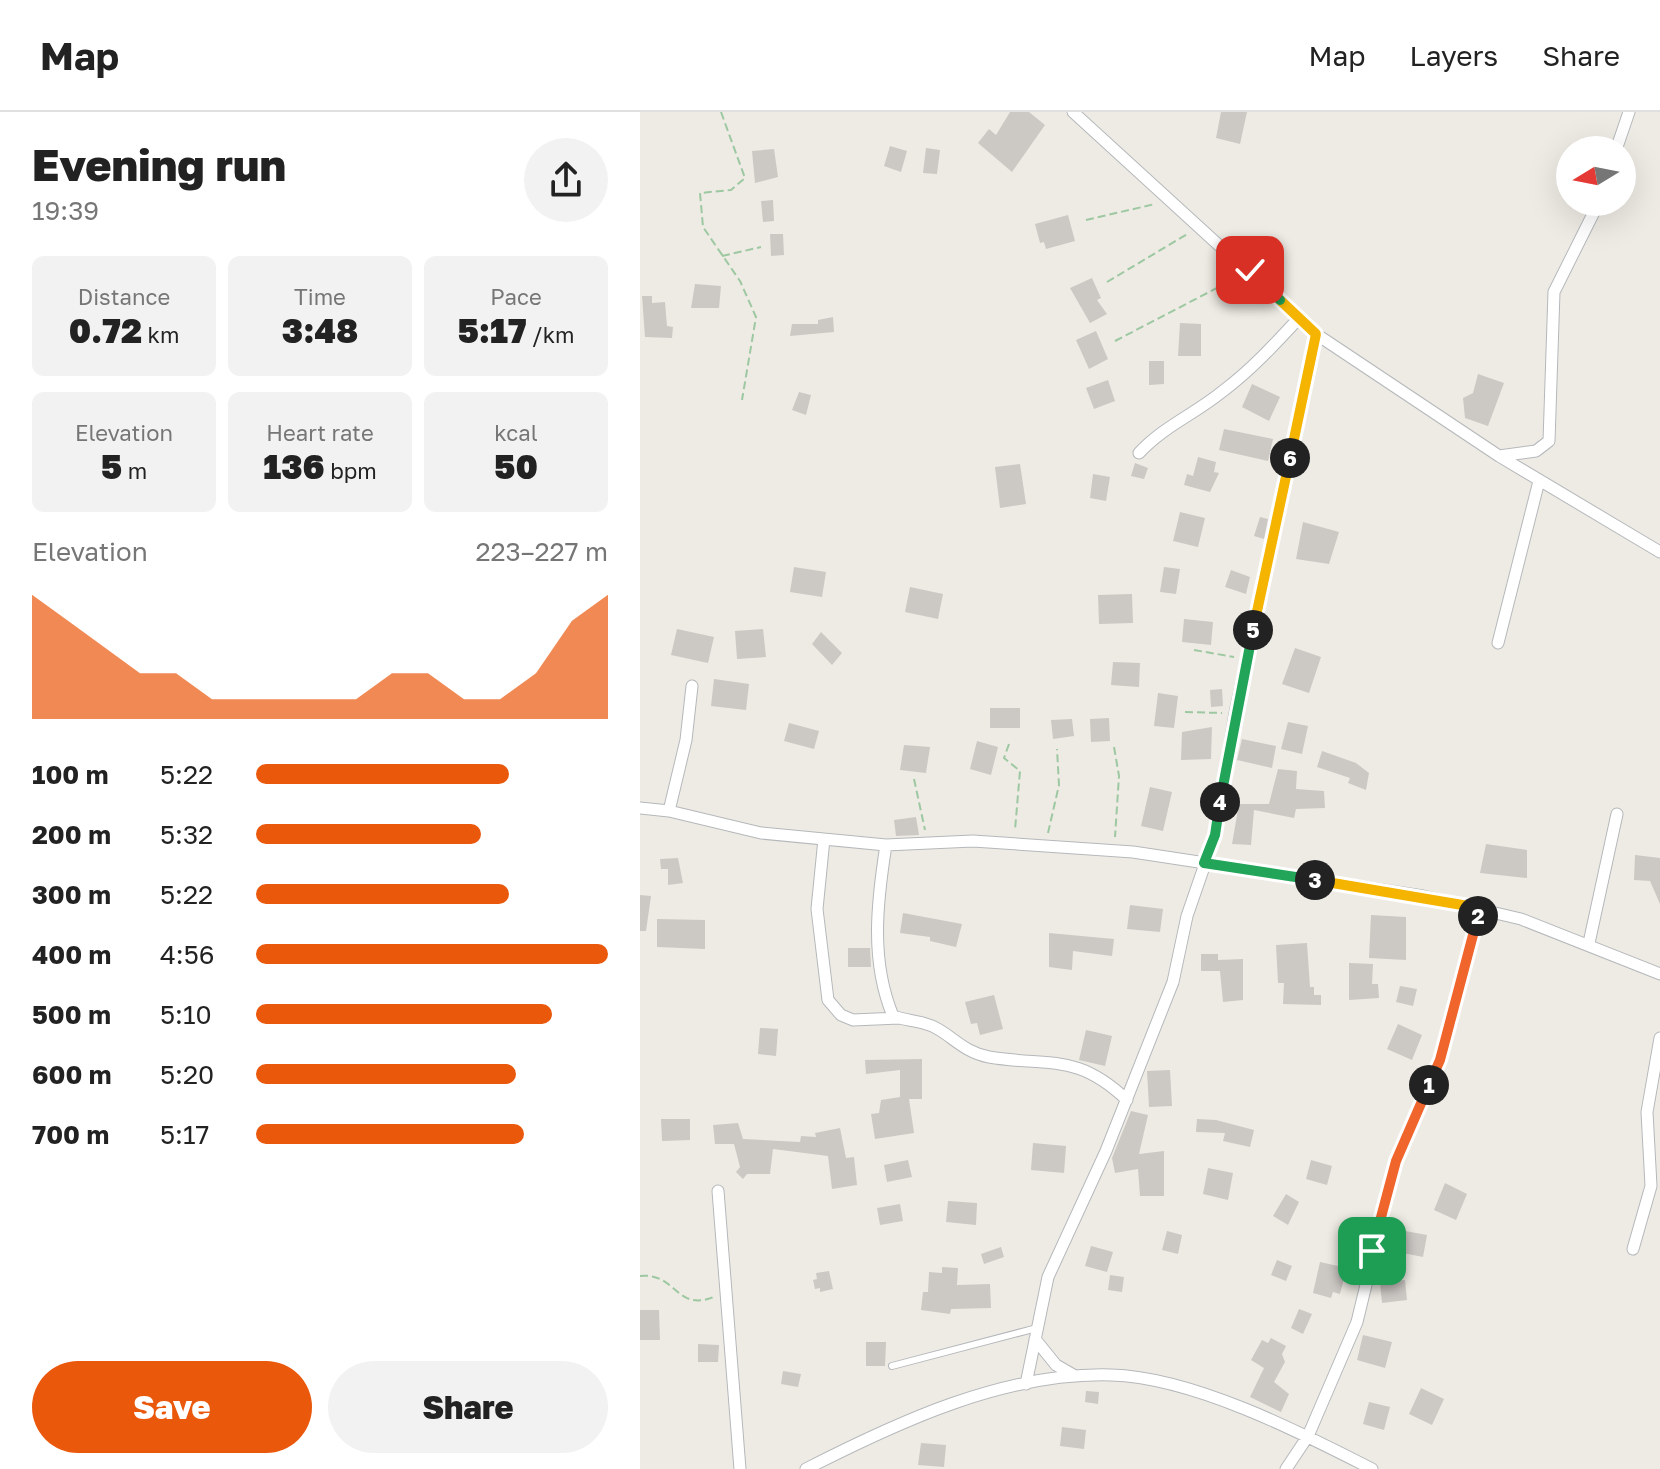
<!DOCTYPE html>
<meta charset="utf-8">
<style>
body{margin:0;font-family:"Golos Text",sans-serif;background:#f2f2f2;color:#222;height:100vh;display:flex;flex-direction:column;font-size:30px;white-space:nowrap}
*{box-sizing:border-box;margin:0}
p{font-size:26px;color:#767676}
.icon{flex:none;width:44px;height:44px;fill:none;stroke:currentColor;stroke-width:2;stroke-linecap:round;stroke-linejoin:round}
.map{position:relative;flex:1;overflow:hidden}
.drawer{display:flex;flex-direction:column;background:#fff;width:640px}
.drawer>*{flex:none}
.needle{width:52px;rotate:260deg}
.fabs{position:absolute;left:916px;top:24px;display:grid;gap:16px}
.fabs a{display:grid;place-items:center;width:80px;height:80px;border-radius:50%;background:#fff;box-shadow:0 8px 32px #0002;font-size:40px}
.pin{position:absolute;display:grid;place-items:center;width:68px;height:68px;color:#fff;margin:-34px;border-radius:16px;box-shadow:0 4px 12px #0006}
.km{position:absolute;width:40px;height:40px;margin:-20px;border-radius:50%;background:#222;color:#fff;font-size:22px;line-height:40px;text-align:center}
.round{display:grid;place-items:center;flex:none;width:84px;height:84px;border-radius:42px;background:#f2f2f2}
.overview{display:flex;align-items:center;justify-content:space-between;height:136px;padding:0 32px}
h1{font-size:44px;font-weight:800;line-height:60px}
.stats{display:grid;grid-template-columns:repeat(3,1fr);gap:12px;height:136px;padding:8px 32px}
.stats div{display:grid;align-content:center;border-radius:12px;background:#f2f2f2;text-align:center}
.stats b{font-size:34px;font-weight:800}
.stats small{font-size:22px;font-weight:400}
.stats p{font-size:22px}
.chart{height:224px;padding:16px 32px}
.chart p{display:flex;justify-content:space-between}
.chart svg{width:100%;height:144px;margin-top:8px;fill:#ea580c;opacity:.7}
.action{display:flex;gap:16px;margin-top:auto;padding:16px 32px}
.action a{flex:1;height:92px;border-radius:48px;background:#ea580c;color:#fff;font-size:32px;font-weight:800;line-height:92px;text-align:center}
.action a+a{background:#f2f2f2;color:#222}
ul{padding:0 32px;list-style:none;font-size:26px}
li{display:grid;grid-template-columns:128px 96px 1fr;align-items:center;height:60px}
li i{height:20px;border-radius:10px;background:#ea580c}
header{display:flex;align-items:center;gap:48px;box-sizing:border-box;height:112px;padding:0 40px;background:#fff;border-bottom:2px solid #e0e0e0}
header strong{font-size:38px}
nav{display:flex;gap:44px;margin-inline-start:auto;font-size:28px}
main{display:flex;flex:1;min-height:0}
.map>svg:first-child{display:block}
.building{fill:#ccc8c4}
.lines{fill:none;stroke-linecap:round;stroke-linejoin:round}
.service-casing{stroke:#b5b8bb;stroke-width:8}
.minor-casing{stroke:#b5b8bb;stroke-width:13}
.path{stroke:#9dc8a2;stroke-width:2;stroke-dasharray:8 4;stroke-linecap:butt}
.service{stroke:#fff;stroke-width:6}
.minor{stroke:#fff;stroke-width:11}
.split-1-casing{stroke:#fff;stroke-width:16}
.split-2-casing{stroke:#fff;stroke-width:16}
.split-3-casing{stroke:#fff;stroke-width:16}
.split-4-casing{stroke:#fff;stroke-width:16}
.split-5-casing{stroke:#fff;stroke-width:16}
.split-6-casing{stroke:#fff;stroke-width:16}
.split-7-casing{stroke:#fff;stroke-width:16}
.split-8-casing{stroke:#fff;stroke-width:16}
.split-1{stroke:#f0652b;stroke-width:10}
.split-2{stroke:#f0652b;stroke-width:10}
.split-3{stroke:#f5b400;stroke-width:10}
.split-4{stroke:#22a559;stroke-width:10}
.split-5{stroke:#22a559;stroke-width:10}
.split-6{stroke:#f5b400;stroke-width:10}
.split-7{stroke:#f5b400;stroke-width:10}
.split-8{stroke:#22a559;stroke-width:10}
</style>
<header>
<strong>Map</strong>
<nav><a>Map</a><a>Layers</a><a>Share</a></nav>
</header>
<main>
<section class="drawer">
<div class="overview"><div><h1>Evening run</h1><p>19:39</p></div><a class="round"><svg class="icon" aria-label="share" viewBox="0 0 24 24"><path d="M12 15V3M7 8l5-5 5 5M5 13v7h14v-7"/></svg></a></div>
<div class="stats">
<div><p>Distance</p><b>0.72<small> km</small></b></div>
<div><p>Time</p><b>3:48</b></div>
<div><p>Pace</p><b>5:17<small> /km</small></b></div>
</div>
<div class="stats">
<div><p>Elevation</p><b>5<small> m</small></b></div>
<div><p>Heart rate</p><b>136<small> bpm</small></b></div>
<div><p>kcal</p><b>50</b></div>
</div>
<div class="chart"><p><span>Elevation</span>223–227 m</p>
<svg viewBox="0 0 160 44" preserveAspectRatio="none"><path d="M0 44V6L10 14L20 22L30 30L40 30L50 38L60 38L70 38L80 38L90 38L100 30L110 30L120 38L130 38L140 30L150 14L160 6V44z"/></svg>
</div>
<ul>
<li><b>100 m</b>5:22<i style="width:72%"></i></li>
<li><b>200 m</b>5:32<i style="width:64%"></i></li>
<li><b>300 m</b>5:22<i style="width:72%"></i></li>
<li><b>400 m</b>4:56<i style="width:100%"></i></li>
<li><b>500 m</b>5:10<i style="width:84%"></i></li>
<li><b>600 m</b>5:20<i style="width:74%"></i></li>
<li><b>700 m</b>5:17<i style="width:76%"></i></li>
</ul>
<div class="action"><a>Save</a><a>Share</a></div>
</section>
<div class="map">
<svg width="1020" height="1357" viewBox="0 0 1020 1357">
<rect width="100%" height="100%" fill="#eeebe4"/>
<path class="building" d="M370,0H389L405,13L372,60L338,31L349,17L356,23Z
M581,0H607L600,32L576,26Z
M250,34L267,39L261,60L244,54Z
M286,36L300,38L297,62L283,61Z
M134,37L138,65L115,71L112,39Z
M133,88L134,109L123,110L121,89Z
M428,103L435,129L406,137L404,130L400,131L395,112Z
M130,122H143L144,143L131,144Z
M452,166L461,186L457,188L467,202L450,211L430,176Z
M55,172L81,174L79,196H51Z
M2,184H12V191L25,190L27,214L33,215L32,226L5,225Z
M193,205L194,220L150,224L152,212H178V208Z
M540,211L561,212V244H538Z
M456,219L468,247L449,257L436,228Z
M509,249H524V272L509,273Z
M838,262L864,271L848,314L825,306L823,286L833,281Z
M468,268L475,289L454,297L446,276Z
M612,272L640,285L629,309L602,295Z
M159,280L171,283L166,303L152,298Z
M584,317L633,327L628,349L579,338Z
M558,345L576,350L574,360L579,361L570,380L544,373L547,362L553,364Z
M495,351L508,356L504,367L491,364Z
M380,352L386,392L360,396L355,355Z
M453,362L470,365L466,389L450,386Z
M540,400L565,406L558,435L533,429Z
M620,405L628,407L624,427L614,424Z
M663,410L699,420L689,452L656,447Z
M154,455L186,460L182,485L150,480Z
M524,455L540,457L536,482L520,480Z
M591,458L610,465L606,482L585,475Z
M270,475L303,482L298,507L265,500Z
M492,482L493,511L459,512L458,483Z
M544,507L573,510L571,533L542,530Z
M37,517L74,525L68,551L31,543Z
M123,517L126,545L97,547L95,519Z
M181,520L202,541L192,553L172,532Z
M655,536L681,545L669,581L642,572Z
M473,550L500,551L499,575L471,573Z
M74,567L109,572L106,598L71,594Z
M582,577L583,594L571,595L570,578Z
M518,581L538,584L534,616L514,614Z
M350,596H380V616H350Z
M469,606L470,629L451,630L450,607Z
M432,607L434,624L413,627L411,608Z
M648,610L668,614L662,642L641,637Z
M149,611L179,619L174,637L144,629Z
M572,615L571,647L541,648L542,620Z
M602,627L636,634L632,656L597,648Z
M337,629L358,635L351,663L330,657Z
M264,633L290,635L286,661L260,658Z
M682,639L716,651L729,661L726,678L708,671L710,666L677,655Z
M638,657L657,659L656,677L684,679L685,696L656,697L654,706L614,698L611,733L592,732L599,692H629Z
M510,675L532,680L523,719L501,714Z
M276,705L279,723L256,724L254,708Z
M846,732L887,738V766L840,761Z
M995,743L1020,746V792L1010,769L994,768Z
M38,746L43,771L28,773V757H21L20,747Z
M0,783L11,784L6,819H0Z
M490,793L523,797L520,820L487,817Z
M263,801L322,812L316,835L290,829V825L260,821Z
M731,803L766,805V848L729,846Z
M17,807L65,808V837L17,835Z
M409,821L474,827L472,844L433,839L432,858L409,855Z
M667,831L670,875H674V883H681V893L643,892L644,871H638L636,833Z
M208,836H230L231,855H208Z
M561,842H578V848L603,847V888L583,890L580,859H561Z
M709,851L733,852L732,872H738L739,886L709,888Z
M760,874L777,877L773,894L756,890Z
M354,883L363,917L340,923L337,911L331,912L325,890Z
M758,912L782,923L772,948L747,937Z
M120,916L138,917L136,944L118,942Z
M446,918L472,924L465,954L439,948Z
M282,947V987H269L274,1021L235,1027L231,1002L239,1001L241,988L260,985V958L226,962L225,948Z
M530,958L532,994L509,995L507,959Z
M491,999L508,1003L499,1042L524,1039V1084H500L498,1057L475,1061L472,1046Z
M21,1007H50V1028L22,1029Z
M557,1007L576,1008L614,1018L610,1035L583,1029L585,1021L556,1020Z
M98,1011L103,1027L160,1030L161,1024L176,1025L175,1021L200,1016L206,1046L214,1045L217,1073L192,1077L188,1044L133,1037L130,1062H107L103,1067L96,1060L100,1055L94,1032H75L73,1013Z
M393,1031L426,1034L424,1061L391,1058Z
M268,1048L272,1065L247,1070L244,1053Z
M671,1048L692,1054L687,1073L666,1067Z
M568,1056L593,1061L588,1088L563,1082Z
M805,1071L827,1082L816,1108L794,1098Z
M646,1082L659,1090L648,1113L633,1104Z
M308,1089L337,1091L336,1113L306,1110Z
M260,1092L263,1109L240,1113L237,1096Z
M749,1116L787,1123L783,1145L743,1137Z
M527,1119L542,1123L538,1142L522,1138Z
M451,1134L473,1140L467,1160L445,1154Z
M361,1135L364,1145L344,1152L341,1142Z
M637,1148L652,1154L646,1169L631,1163Z
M680,1150L707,1156L700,1182L693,1180L691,1186L673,1181Z
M302,1155L318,1156L317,1173L350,1172L351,1196L311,1197L310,1202L281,1198L283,1180H288L289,1160L302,1161Z
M189,1159L193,1177L180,1180V1176L175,1177L173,1168L177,1167L176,1161Z
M470,1163L484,1165L482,1180L468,1178Z
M765,1168L767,1188L742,1191L740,1171Z
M659,1197L672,1202L663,1222L651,1216Z
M0,1198H19L20,1228H0Z
M723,1223L752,1230L745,1256L717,1248Z
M631,1226L646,1234L642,1242L645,1250L634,1270L649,1282L641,1300L610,1285L624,1256L611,1248L622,1228L628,1231Z
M226,1230H246L245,1254H226Z
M58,1232L79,1233L78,1250H58Z
M143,1259L161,1262L158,1275L141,1272Z
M781,1276L804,1287L792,1313L769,1302Z
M446,1279L459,1280L458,1292L445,1290Z
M729,1290L750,1295L744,1318L723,1312Z
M422,1315L446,1318L444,1337L420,1334Z
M281,1331L306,1333L304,1355L278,1353Z"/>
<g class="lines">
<defs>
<path id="service" d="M252,1254L397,1216"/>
<path id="minor" d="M433,0L676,222L859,344L1020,440
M976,38L989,0
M499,341C524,314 555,302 583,279C611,258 635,232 659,206
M859,344L896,339L909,329L914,180L959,90
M858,531L899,369
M0,696L29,699L121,721L246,733L333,729L493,740L783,784L881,807L1020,862
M29,699L46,628L52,574
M184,727L177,797L188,888L201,903L213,908L259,906
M246,733C237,790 230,849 253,904C264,908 272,908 283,911C308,917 320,940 349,945C410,955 436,940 487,988
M949,831L977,702
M78,1079L100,1357
M993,1137L1011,1074L1007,1000L1020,926
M395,1227L416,1253L435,1264
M386,1272L408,1165L466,1039L533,870L547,804L575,723L595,601L676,222
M166,1357C258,1310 365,1260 471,1263C552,1265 660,1320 732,1357
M646,1357L668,1324L717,1210L756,1049L800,948L840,796"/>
</defs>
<use href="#service" class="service-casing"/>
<use href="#minor" class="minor-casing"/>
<path class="path" d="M81,0L105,66L91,78L60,81L63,115L100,169L116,205L102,288
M446,108L515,92
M82,144L121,135
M467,170L549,121
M475,229L598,165
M554,538L594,545
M545,600L582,601
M369,632L364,646L380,659L375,718
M474,635L479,664L475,725
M274,667L285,718
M408,721L419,673L417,637
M0,1164C37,1160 36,1202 76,1184"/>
<use href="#service" class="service"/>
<use href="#minor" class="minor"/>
</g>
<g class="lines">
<defs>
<path id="split-1" d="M732,1139L756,1049L789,973"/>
<path id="split-2" d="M789,973L800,948L838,804"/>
<path id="split-3" d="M675,768L840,796L838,804"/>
<path id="split-4" d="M580,690L575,723L564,751L675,768"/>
<path id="split-5" d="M580,690L613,518"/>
<path id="split-6" d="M613,518L650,346"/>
<path id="split-7" d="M640,188L676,222L650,346"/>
<path id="split-8" d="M610,158L640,188"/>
</defs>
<use href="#split-1" class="split-1-casing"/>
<use href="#split-2" class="split-2-casing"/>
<use href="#split-3" class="split-3-casing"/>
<use href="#split-4" class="split-4-casing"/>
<use href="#split-5" class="split-5-casing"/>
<use href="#split-6" class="split-6-casing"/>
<use href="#split-7" class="split-7-casing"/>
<use href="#split-8" class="split-8-casing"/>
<use href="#split-1" class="split-1"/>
<use href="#split-2" class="split-2"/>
<use href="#split-3" class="split-3"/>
<use href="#split-4" class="split-4"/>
<use href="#split-5" class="split-5"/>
<use href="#split-6" class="split-6"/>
<use href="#split-7" class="split-7"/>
<use href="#split-8" class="split-8"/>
</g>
</svg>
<div class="fabs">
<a><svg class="needle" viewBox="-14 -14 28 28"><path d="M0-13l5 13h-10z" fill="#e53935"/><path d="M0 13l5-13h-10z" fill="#767676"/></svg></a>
</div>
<div class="pin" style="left:732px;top:1139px;background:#1e9e55"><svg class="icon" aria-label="arrive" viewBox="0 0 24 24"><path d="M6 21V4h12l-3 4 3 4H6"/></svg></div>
<div class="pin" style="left:610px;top:158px;background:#d93025"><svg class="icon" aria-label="check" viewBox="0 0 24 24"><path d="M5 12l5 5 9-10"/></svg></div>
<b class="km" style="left:789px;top:973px">1</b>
<b class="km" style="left:838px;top:804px">2</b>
<b class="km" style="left:675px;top:768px">3</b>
<b class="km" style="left:580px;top:690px">4</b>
<b class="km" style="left:613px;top:518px">5</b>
<b class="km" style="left:650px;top:346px">6</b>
</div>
</main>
